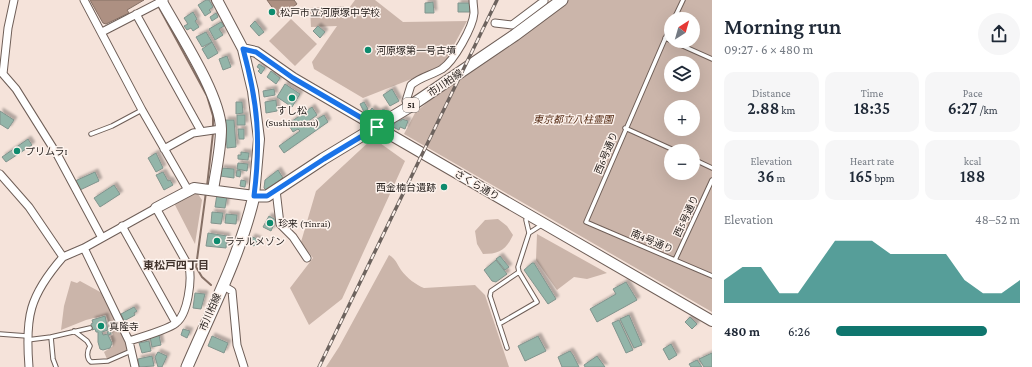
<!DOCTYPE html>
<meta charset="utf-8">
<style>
body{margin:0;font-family:"Crimson Pro","Noto Sans JP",serif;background:#f6f6f7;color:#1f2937;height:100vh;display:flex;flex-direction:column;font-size:15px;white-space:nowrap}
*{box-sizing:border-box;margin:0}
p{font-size:13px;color:#747a83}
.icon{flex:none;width:22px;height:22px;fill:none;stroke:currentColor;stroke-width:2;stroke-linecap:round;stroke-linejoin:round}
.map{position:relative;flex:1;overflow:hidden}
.drawer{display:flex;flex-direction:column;background:#fff;width:320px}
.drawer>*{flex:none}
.needle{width:26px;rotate:37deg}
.controls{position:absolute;left:664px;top:12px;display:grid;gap:8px}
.controls a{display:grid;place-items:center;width:36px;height:36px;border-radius:50%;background:#fff;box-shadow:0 4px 16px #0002;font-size:20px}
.pin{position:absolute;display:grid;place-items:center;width:34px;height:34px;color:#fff;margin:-17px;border-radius:8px;box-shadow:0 2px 6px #0006}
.round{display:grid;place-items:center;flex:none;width:42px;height:42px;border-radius:21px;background:#f6f6f7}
.headline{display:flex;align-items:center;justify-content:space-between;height:68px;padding:0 12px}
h1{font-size:22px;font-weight:600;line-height:30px}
.stats{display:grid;grid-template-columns:repeat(3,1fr);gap:6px;height:68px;padding:4px 12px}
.stats div{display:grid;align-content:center;border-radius:10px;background:#f6f6f7;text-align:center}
.stats b{font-size:17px;font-weight:600}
.stats small{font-size:11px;font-weight:400}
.stats p{font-size:11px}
.chart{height:112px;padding:8px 12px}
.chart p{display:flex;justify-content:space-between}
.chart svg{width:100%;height:72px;margin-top:4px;fill:#0f766e;opacity:.7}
ul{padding:0 12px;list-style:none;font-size:13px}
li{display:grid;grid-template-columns:64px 48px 1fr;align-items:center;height:30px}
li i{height:10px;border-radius:5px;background:#0f766e}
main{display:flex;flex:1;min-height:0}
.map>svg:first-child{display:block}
.green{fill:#cbb5aa;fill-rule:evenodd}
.water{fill:#ad9082;stroke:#867065}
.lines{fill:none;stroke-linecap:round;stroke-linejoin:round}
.stream{stroke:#867065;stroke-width:2}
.building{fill:#93b5a9;stroke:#81948d;filter:url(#shadow)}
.lane-casing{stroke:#6e5e57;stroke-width:5.5}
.street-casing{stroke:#6e5e57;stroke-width:9}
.secondary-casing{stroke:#6e5e57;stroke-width:12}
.primary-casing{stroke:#6e5e57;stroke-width:13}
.lane{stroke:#fff;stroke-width:3.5}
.street{stroke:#fff;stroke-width:7}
.secondary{stroke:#fff;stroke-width:10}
.primary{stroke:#fff;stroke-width:11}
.rail-casing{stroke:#6d635e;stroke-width:3.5}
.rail{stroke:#fdf2ec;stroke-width:2;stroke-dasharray:6;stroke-linecap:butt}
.route-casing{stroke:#fff;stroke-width:8}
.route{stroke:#1a73e8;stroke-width:5}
.poi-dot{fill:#0d8b6e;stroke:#fdf2ec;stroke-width:1.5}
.labels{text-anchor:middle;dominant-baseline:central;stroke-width:3;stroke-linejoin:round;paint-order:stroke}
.shield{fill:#fdf2ec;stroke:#69625e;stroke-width:1}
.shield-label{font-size:9px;font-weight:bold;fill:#2a2421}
.poi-label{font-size:10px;fill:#2a2421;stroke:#fdf2ec;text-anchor:start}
.street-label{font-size:10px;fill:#2a2421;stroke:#fdf2ec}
.park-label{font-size:10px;font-style:italic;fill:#522811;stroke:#fdf2ec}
.neighbourhood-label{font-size:11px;font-weight:bold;fill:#41332c;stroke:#fdf2ec}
</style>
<main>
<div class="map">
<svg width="712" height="367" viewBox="0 0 712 367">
<defs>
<filter id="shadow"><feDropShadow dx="3" dy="-3" stdDeviation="1" flood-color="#0004"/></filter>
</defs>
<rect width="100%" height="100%" fill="#f5e3da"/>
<path class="green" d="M355,0H375L403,22L467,21L442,67L363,98L314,69L312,62L337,26L311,27L310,8L344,6V15Z
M567,0H712V312L404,134L415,113L431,99L502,51ZM671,19H693V41H671ZM671,63H693V85H671ZM671,107H693V129H671ZM671,151H693V173H671Z
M291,19L317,44L295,66L269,41Z
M373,138L405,161L342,299L309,325L290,288L313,258L301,242L316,191Z
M196,191L202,200L195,244L174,203Z
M498,219L507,226L513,235C506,250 499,254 483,254L477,244L475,231L485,220Z
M537,234L607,273L587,279L574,277L557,290L536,260Z
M389,255C396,259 397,264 401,270C407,278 416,285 424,288L475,285L485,295L509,367H326L339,347Z
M71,281L77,283L80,281L102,293L129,350L107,359L104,352L113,346L111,336L113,335L106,315L86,320L61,330L64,306Z"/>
<path class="water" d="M90,0H144L127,10L129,13L106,24L103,23Z
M267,0H294L297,4L279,17Z"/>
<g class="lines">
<path class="stream" d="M155,0L207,96L213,116V128
M207,186L213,133
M206,192L196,267L202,277L211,285"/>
</g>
<path class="building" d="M206,0H209L213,7L209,10L211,12L205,16L198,5Z
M433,2L434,13H425V3Z
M458,3H470V12H458Z
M193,12L197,19L195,21L199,27L193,31L191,28L187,30L184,26L188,24L184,18Z
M216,13L218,17L212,21L210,17Z
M255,21L264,32L259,36L250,26Z
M221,22L224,26L219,29L223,35L215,40L209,29Z
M318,26L325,32L320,38L313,31Z
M206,32L212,42L202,47L196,37Z
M212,42L218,53L208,59L202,49Z
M227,56L231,67L223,70L219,59Z
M259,64L265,68L261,74L258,71L260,69L257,67Z
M271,71L280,78L276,84L267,77Z
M285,84L300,94L292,107L277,97Z
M274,89L275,95L264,97L263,91Z
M392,89L399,101L390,106L383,95Z
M276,100L277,111L266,113L265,102Z
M236,102H242L243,113L236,114Z
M364,102L368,109L364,112L360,104Z
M312,107L317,115L306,123L307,125L324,115L328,122L284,153L279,146L300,131L298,129L293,132L288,124Z
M372,108L377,112L373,116L369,112Z
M384,109L387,115L379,119L376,113Z
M0,111L14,120L8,129L0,124Z
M237,115H245V125H237Z
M396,119L401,121L402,119L408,121L405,129L400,127L399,130L393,127Z
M225,120H234L236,147L227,148Z
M238,129H244V139H239Z
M28,139L32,145L6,162L2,157Z
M241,152L249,153L248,160L238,159V155H241Z
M156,153L163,168L156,172L148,158Z
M238,163L248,164L247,171L237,169Z
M221,168L234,169V178L220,176Z
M237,170L241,171L240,177L236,176Z
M278,170L283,178L266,190L264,188L265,180Z
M95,172L99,181L80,190L75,181Z
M163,172L168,181L170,180L173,185L164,190L156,175Z
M241,180L246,181L245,187L240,186Z
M114,185L120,194L100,207L94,198Z
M217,194L227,196L225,208L215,207Z
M212,212L223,213L221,224L211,223Z
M226,214L237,215L236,224L225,223Z
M269,216L276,220L271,231L263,227Z
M208,233L227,236L226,248L206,246Z
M252,237L258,239L254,246L249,243Z
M500,256L509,267L505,270L496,259Z
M496,260L507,274L496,282L492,281L484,270Z
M532,263H534L556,299L548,304L524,270Z
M626,282L637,300L597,322L590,309L616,294L613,289Z
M195,293L205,294L201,309L193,308Z
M134,307L137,311L134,313L135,315L124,321L121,314Z
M629,315L642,345L634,348L620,319Z
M105,316L108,330L102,332L103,335L108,334L107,332L110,331L111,334L108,335L112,343L110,348L103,350L100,349L98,342V332H96L95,329L92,330L91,324L93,323L92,320Z
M690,317L697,324L692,329L685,322Z
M619,320L633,350L626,353L612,323Z
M183,329L190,331L187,338L181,335Z
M159,335L161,345L152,347L150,337Z
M212,336L228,343L224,353L208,346Z
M538,336L546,351L525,361L518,346Z
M149,341L151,351L142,353L139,343Z
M671,344L677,355L669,360L663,349Z
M570,351L573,355L579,367H562L558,357Z
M158,352L167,356L162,367H158L155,357Z
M712,353V367H704L699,359Z
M152,356L154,366L139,367L138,359Z
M597,356L605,367H585L584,365Z
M697,360L702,367H691L689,364Z"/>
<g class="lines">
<defs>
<path id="lane" d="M674,19L683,0
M671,25L586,222L712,276
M665,38L712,59
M625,128L676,151
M91,134L112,126L142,110
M693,159L712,168
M527,216L526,220L529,233L543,224
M675,260L712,180
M499,324L537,302L519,272L518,267L529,233
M74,331L87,341L90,346C87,351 86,358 91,362L108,361L131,351
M0,334L27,336
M51,337L90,328
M27,340L51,337L53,359L56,367
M507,348L490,296L491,291L519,272"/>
<path id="street" d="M14,0L8,28L3,74L16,89L58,156L102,238
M84,0L142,110L188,190
M136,14L201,131
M495,23L512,25L544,1L543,0
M102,32L164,0
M409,107L406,101L411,85C420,77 432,75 442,69C454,61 473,27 474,13C474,9 473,4 473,0
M164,149L193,133L221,129
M0,174L29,207L63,257L84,248L156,208L189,267C192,280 188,314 176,323C169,329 139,338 129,341
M276,190L280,224L293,237L307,258
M122,226L176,323
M84,248L129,341L135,367
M222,285L232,291L237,345L244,367
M29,367C25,317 29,296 63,257"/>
<path id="secondary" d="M161,0C179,33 220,94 221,129C221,149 216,170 213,190
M243,49L256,52L293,78L377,127L712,321
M156,208L194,188L254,196L259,139L253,91L243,49L217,0"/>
<path id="primary" d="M187,367C211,311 240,256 254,196H267L323,159L409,107L515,35L562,0"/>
</defs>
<use href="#lane" class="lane-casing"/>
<use href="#street" class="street-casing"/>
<use href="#secondary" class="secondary-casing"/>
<use href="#primary" class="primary-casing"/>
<use href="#lane" class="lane"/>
<use href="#street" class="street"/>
<use href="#secondary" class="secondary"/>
<use href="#primary" class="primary"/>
<defs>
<path id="rail" d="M319,367L497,0"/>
</defs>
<use href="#rail" class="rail-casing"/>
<use href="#rail" class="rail"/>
</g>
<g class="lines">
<defs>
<path id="route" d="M243,49L256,52L293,78L377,127L324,159L267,196H254C261,141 258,103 243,49Z"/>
</defs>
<use href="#route" class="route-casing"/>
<use href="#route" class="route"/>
</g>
<g class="poi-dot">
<circle cx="272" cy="12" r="4"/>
<circle cx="368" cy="50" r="4"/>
<circle cx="292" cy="98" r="4"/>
<circle cx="17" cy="151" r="4"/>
<circle cx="444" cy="187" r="4"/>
<circle cx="270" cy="223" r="4"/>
<circle cx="217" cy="241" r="4"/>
<circle cx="101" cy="326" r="4"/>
</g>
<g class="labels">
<rect class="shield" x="403" y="98" width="16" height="14" rx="3"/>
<g class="shield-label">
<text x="411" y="105">51</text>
</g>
<g class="poi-label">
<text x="280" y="12">松戸市立河原塚中学校</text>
<text x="376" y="50">河原塚第一号古墳</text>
<text x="292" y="110" text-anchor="middle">すし松<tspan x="292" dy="12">(Sushimatsu)</tspan></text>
<text x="25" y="151">プリムラI</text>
<text x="436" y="187" text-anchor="end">西金楠台遺跡</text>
<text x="278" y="223">珍来 (Tinrai)</text>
<text x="225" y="241">ラテルメゾン</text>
<text x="109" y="326">真隆寺</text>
</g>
<g class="street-label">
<text transform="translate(445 83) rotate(-34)">市川柏線</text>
<text transform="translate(606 153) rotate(-67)">西6号通り</text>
<text transform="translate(477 185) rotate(30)">さくら通り</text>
<text transform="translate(686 216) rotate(-65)">西5号通り</text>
<text transform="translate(652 241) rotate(23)">南4号通り</text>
<text transform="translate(210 312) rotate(-67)">市川柏線</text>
</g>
<g class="park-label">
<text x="573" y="119">東京都立八柱霊園</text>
</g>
<g class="neighbourhood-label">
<text x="176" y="265">東松戸四丁目</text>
</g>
</g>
</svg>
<div class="controls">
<a><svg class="needle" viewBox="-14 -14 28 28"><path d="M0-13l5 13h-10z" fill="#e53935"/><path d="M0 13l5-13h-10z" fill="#747a83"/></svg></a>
<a><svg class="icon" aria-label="layers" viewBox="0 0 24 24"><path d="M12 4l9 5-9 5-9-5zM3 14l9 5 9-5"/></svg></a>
<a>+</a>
<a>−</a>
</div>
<div class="pin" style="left:377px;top:127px;background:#1e9e55"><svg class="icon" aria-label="arrive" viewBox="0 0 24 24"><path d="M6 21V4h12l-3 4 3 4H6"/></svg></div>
</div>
<section class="drawer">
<div class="headline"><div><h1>Morning run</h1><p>09:27 · 6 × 480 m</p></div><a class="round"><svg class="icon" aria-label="share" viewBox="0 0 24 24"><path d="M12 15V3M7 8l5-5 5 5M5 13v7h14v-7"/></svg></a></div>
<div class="stats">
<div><p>Distance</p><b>2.88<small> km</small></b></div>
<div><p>Time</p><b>18:35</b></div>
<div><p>Pace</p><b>6:27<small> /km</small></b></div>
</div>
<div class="stats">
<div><p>Elevation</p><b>36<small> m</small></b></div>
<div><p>Heart rate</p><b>165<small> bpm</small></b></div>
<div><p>kcal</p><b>188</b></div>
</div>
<div class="chart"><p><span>Elevation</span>48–52 m</p>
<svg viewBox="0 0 160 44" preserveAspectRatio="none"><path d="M0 44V30L10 22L20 22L30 38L40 38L50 22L60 6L70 6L80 6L90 14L100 14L110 14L120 14L130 30L140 38L150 38L160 30V44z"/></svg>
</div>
<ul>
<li><b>480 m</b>6:26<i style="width:82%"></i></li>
</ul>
</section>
</main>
